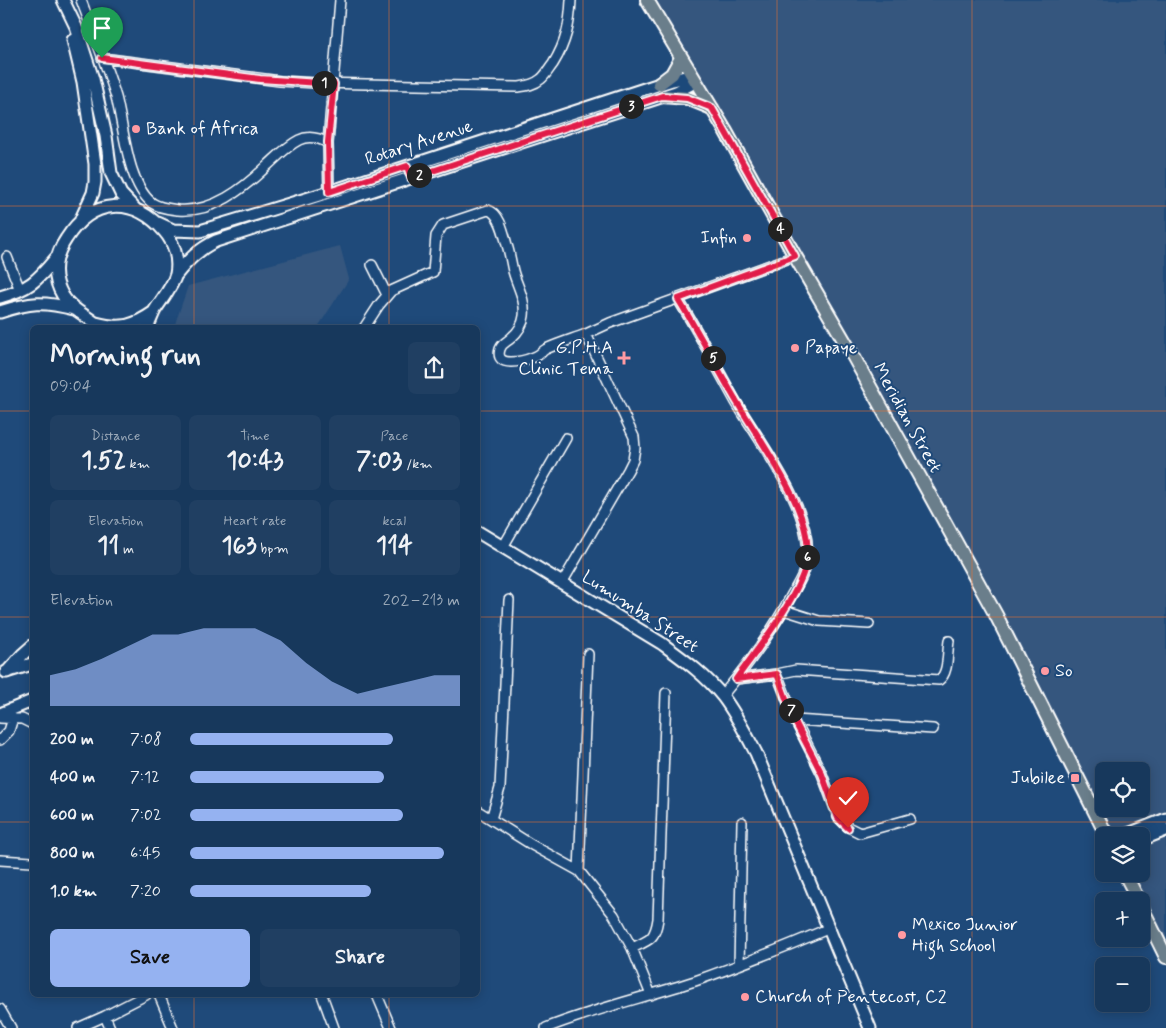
<!DOCTYPE html>
<meta charset="utf-8">
<style>
body{margin:0;font-family:Mynerve,sans-serif;background:#203f62;color:#f1f3f6;height:100vh;display:flex;flex-direction:column;font-size:19px;white-space:nowrap}
*{box-sizing:border-box;margin:0}
p{font-size:16px;color:#9eacbb}
.icon{flex:none;width:28px;height:28px;fill:none;stroke:currentColor;stroke-width:2;stroke-linecap:round;stroke-linejoin:round}
.map{position:relative;flex:1;overflow:hidden}
.drawer{position:absolute;left:30px;top:325px;width:450px;height:672px;display:flex;flex-direction:column;background:#17385c;border-radius:8px;box-shadow:0 2px 12px #0003,0 0 0 1px #365272}
.drawer>*{flex:none}
.controls{position:absolute;left:1095px;top:762px;display:grid;gap:10px}
.controls a{display:grid;place-items:center;width:55px;height:55px;border-radius:8px;background:#17385c;box-shadow:0 2px 12px #0003,0 0 0 1px #365272;font-size:25px}
.pin{position:absolute;display:grid;place-items:center;width:42px;height:42px;color:#fff;margin:-51px -21px;border-radius:50% 50% 50% 0;rotate:-45deg;box-shadow:0 0 5px #0007}
.pin .icon{rotate:45deg}
.km{position:absolute;width:25px;height:25px;margin:-12px;border-radius:50%;background:#222;color:#fff;font-size:14px;line-height:25px;text-align:center}
.round{display:grid;place-items:center;flex:none;width:52px;height:52px;border-radius:8px;background:#203f62}
.overview{display:flex;align-items:center;justify-content:space-between;height:85px;padding:0 20px}
h1{font-size:28px;font-weight:700;line-height:38px}
.stats{display:grid;grid-template-columns:repeat(3,1fr);gap:8px;height:85px;padding:5px 20px}
.stats div{display:grid;align-content:center;border-radius:8px;background:#203f62;text-align:center}
.stats b{font-size:25px;font-weight:700}
.stats small{font-size:14px;font-weight:400}
.stats p{font-size:14px}
.chart{height:140px;padding:10px 20px}
.chart p{display:flex;justify-content:space-between}
.chart svg{width:100%;height:90px;margin-top:5px;fill:#95b2f1;opacity:.7}
.cta{display:flex;gap:10px;margin-top:auto;padding:10px 20px}
.cta a{flex:1;height:58px;border-radius:8px;background:#95b2f1;color:#111;font-size:20px;font-weight:700;line-height:58px;text-align:center}
.cta a+a{background:#203f62;color:#f1f3f6}
ul{padding:0 20px;list-style:none;font-size:16px}
li{display:grid;grid-template-columns:80px 60px 1fr;align-items:center;height:38px}
li i{height:12px;border-radius:6px;background:#95b2f1}
.map>svg:first-child{display:block}
.built{fill:#35577e;fill-rule:evenodd}
.lines{fill:none;stroke-linecap:round;stroke-linejoin:round}
.street-casing{stroke:#fff;stroke-width:12}
.secondary-casing{stroke:#fff;stroke-width:15}
.primary-casing{stroke:#fff;stroke-width:16}
.street{stroke:#1f4a7a;stroke-width:9}
.secondary{stroke:#1f4a7a;stroke-width:11}
.primary{stroke:#6b7e8b;stroke-width:12}
.route-casing{stroke:#fff;stroke-width:10}
.route{stroke:#e11d48;stroke-width:6}
.grid{fill:none;stroke:#eb7230;stroke-width:1;stroke-opacity:0.55}
.poi-dot{fill:#ff9aa2;stroke:#1f4a7a;stroke-width:2}
.labels{text-anchor:middle;dominant-baseline:central;stroke-width:4;stroke-linejoin:round;paint-order:stroke}
.poi-label{font-size:18px;fill:#fff;stroke:#1f4a7a;text-anchor:start}
.street-label{font-size:18px;fill:#fff;stroke:#1f4a7a}
</style>
<div class="map">
<svg width="1166" height="1028" viewBox="0 0 1166 1028">
<rect width="100%" height="100%" fill="#1f4a7a"/>
<filter id="ink" filterUnits="userSpaceOnUse"><feTurbulence type="fractalNoise" baseFrequency=".02" numOctaves="2"/><feDisplacementMap in="SourceGraphic" scale="10" xChannelSelector="R" yChannelSelector="G"/><feConvolveMatrix kernelMatrix="1 2 1 2 8 2 1 2 1" color-interpolation-filters="sRGB"/></filter>
<g filter="url(#ink)">
<path class="built" d="M648,0H1166V958L1126,874H1141V836H1107L965,563ZM1104,771H1141V809H1104Z
M340,246L349,279L318,327H174L188,286Z"/>
<g class="lines">
<defs>
<path id="street" d="M81,0C93,32 106,64 116,97C124,127 127,183 152,203C159,208 170,209 178,210C213,213 243,189 267,166C277,157 287,146 299,140C309,135 319,138 328,143L329,192
M102,58L280,81L316,83L519,87C526,86 534,85 541,79C546,75 549,69 553,64C566,43 570,24 571,0
M328,143L340,0
M7,257L20,290
M372,265L387,295
M678,299C699,333 717,368 736,402C760,443 813,510 807,558C806,572 798,584 791,596C772,632 748,665 722,696
M364,328L379,305L391,291L433,272L436,236L443,225L488,210C500,213 504,234 507,245C510,254 511,263 513,271C517,286 526,300 524,316C523,325 518,332 511,338C507,342 502,343 500,349C494,369 524,361 534,357C539,356 542,351 546,349C559,343 573,339 586,334
M503,547L566,438
M562,583L628,470L633,460L635,448L634,437L586,334L610,323L795,256
M784,610L819,621L869,624
M777,674L795,720L822,774L838,817L848,827L860,833L910,819
M736,679L777,674L796,670L939,680C949,673 947,653 949,641
M0,718L22,719L32,724
M795,720L933,729
M0,740L9,731L13,718
M478,811L532,845L579,871L614,915L632,948L651,995
M491,819L500,788L509,600
M0,860L32,862
M579,871L588,654
M632,948C650,940 655,939 658,919L666,693
M739,965L742,822
M159,995L173,1028
M322,995L334,1028
M377,995L391,1028
M0,1009L11,1028
M105,1016L110,1028
M78,1028L105,1016L146,995
M546,1028C594,1009 646,997 695,981C741,965 785,947 830,928"/>
<path id="secondary" d="M63,0L76,27L93,79L106,136L111,173L121,194L136,210
M73,40L83,82L95,164V182L93,193L81,219
M158,223L173,230L200,231L329,192L672,80L691,76
M176,275C188,260 199,249 216,241L676,92L695,82
M0,297C29,289 37,281 56,258
M0,312C31,302 42,301 74,309
M96,323C121,330 134,326 154,312
M101,328C89,316 72,311 63,296C51,276 54,257 66,239C92,198 133,196 164,231C174,242 179,259 176,274C173,286 162,299 155,310C152,316 150,322 147,328
M478,532L661,643C683,659 706,675 723,697C736,714 746,734 756,753L870,1028
M6,672L32,664
M7,672L23,654L32,646
M0,714L32,701
M1123,836L1166,819
M1141,840L1166,830"/>
<path id="primary" d="M647,0L725,130L795,256L852,354L996,615L1107,836
M659,84L672,74L681,58
M662,96L687,98L712,108
M1125,874L1139,901
M1141,906L1166,957"/>
</defs>
<use href="#street" class="street-casing"/>
<use href="#secondary" class="secondary-casing"/>
<use href="#primary" class="primary-casing"/>
<use href="#street" class="street"/>
<use href="#secondary" class="secondary"/>
<use href="#primary" class="primary"/>
</g>
</g>
<g class="lines" filter="url(#ink)">
<defs>
<path id="route" d="M102,58L260,79L334,84L328,142L329,192L407,166L411,178L662,96L687,98L712,108L795,256L678,299C699,333 717,368 737,402C760,442 814,512 807,559C802,593 757,650 736,679L777,674L794,720L822,774L838,818L848,828"/>
</defs>
<use href="#route" class="route-casing"/>
<use href="#route" class="route"/>
</g>
<path class="grid" d="M194,0V328M389,0V328M583,0V1028M777,0V1028M972,0V1028M0,206H1166M0,411H32M478,411H1166M0,617H32M478,617H1166M0,822H32M478,822H1166M194,995V1028M389,995V1028"/>
<g class="poi-dot">
<circle cx="136" cy="129" r="5"/>
<circle cx="747" cy="238" r="5"/>
<circle cx="795" cy="348" r="5"/>
<path d="M621.5 350.5h5v5h5v5h-5v5h-5v-5h-5v-5h5z"/>
<circle cx="1045" cy="671" r="5"/>
<rect x="1070" y="773" width="10" height="10" rx="2.5"/>
<circle cx="902" cy="935" r="5"/>
<circle cx="745" cy="997" r="5"/>
</g>
<g class="labels">
<g class="poi-label">
<text x="146" y="129">Bank of Africa</text>
<text x="737" y="238" text-anchor="end">Infin</text>
<text x="613" y="348" text-anchor="end">G.P.H.A<tspan x="613" dy="21">Clinic Tema</tspan></text>
<text x="805" y="348">Papaye</text>
<text x="1055" y="671">So</text>
<text x="1065" y="778" text-anchor="end">Jubilee</text>
<text x="912" y="925">Mexico Junior<tspan x="912" dy="21">High School</tspan></text>
<text x="755" y="997">Church of Pentecost, C2</text>
</g>
<g class="street-label">
<text transform="translate(419 143) rotate(-18)">Rotary Avenue</text>
<text transform="translate(907 418) rotate(61)">Meridian Street</text>
<text transform="translate(640 612) rotate(33)">Lumumba Street</text>
</g>
</g>
</svg>
<div class="controls">
<a><svg class="icon" aria-label="locate" viewBox="0 0 24 24"><circle cx="12" cy="12" r="6"/><path d="M12 2v4M12 18v4M2 12h4M18 12h4"/></svg></a>
<a><svg class="icon" aria-label="layers" viewBox="0 0 24 24"><path d="M12 4l9 5-9 5-9-5zM3 14l9 5 9-5"/></svg></a>
<a>+</a>
<a>−</a>
</div>
<div class="pin" style="left:102px;top:58px;background:#1e9e55"><svg class="icon" aria-label="arrive" viewBox="0 0 24 24"><path d="M6 21V4h12l-3 4 3 4H6"/></svg></div>
<div class="pin" style="left:848px;top:828px;background:#d93025"><svg class="icon" aria-label="check" viewBox="0 0 24 24"><path d="M5 12l5 5 9-10"/></svg></div>
<b class="km" style="left:324px;top:83px">1</b>
<b class="km" style="left:419px;top:175px">2</b>
<b class="km" style="left:631px;top:106px">3</b>
<b class="km" style="left:780px;top:229px">4</b>
<b class="km" style="left:713px;top:358px">5</b>
<b class="km" style="left:807px;top:557px">6</b>
<b class="km" style="left:791px;top:710px">7</b>
<section class="drawer">
<div class="overview"><div><h1>Morning run</h1><p>09:04</p></div><a class="round"><svg class="icon" aria-label="share" viewBox="0 0 24 24"><path d="M12 15V3M7 8l5-5 5 5M5 13v7h14v-7"/></svg></a></div>
<div class="stats">
<div><p>Distance</p><b>1.52<small> km</small></b></div>
<div><p>Time</p><b>10:43</b></div>
<div><p>Pace</p><b>7:03<small> /km</small></b></div>
</div>
<div class="stats">
<div><p>Elevation</p><b>11<small> m</small></b></div>
<div><p>Heart rate</p><b>163<small> bpm</small></b></div>
<div><p>kcal</p><b>114</b></div>
</div>
<div class="chart"><p><span>Elevation</span>202–213 m</p>
<svg viewBox="0 0 160 44" preserveAspectRatio="none"><path d="M0 44V29L10 26L20 21L30 15L40 9L50 9L60 6L70 6L80 6L90 12L100 23L110 32L120 38L130 35L140 32L150 29L160 29V44z"/></svg>
</div>
<ul>
<li><b>200 m</b>7:08<i style="width:75%"></i></li>
<li><b>400 m</b>7:12<i style="width:72%"></i></li>
<li><b>600 m</b>7:02<i style="width:79%"></i></li>
<li><b>800 m</b>6:45<i style="width:94%"></i></li>
<li><b>1.0 km</b>7:20<i style="width:67%"></i></li>
</ul>
<div class="cta"><a>Save</a><a>Share</a></div>
</section>
</div>
